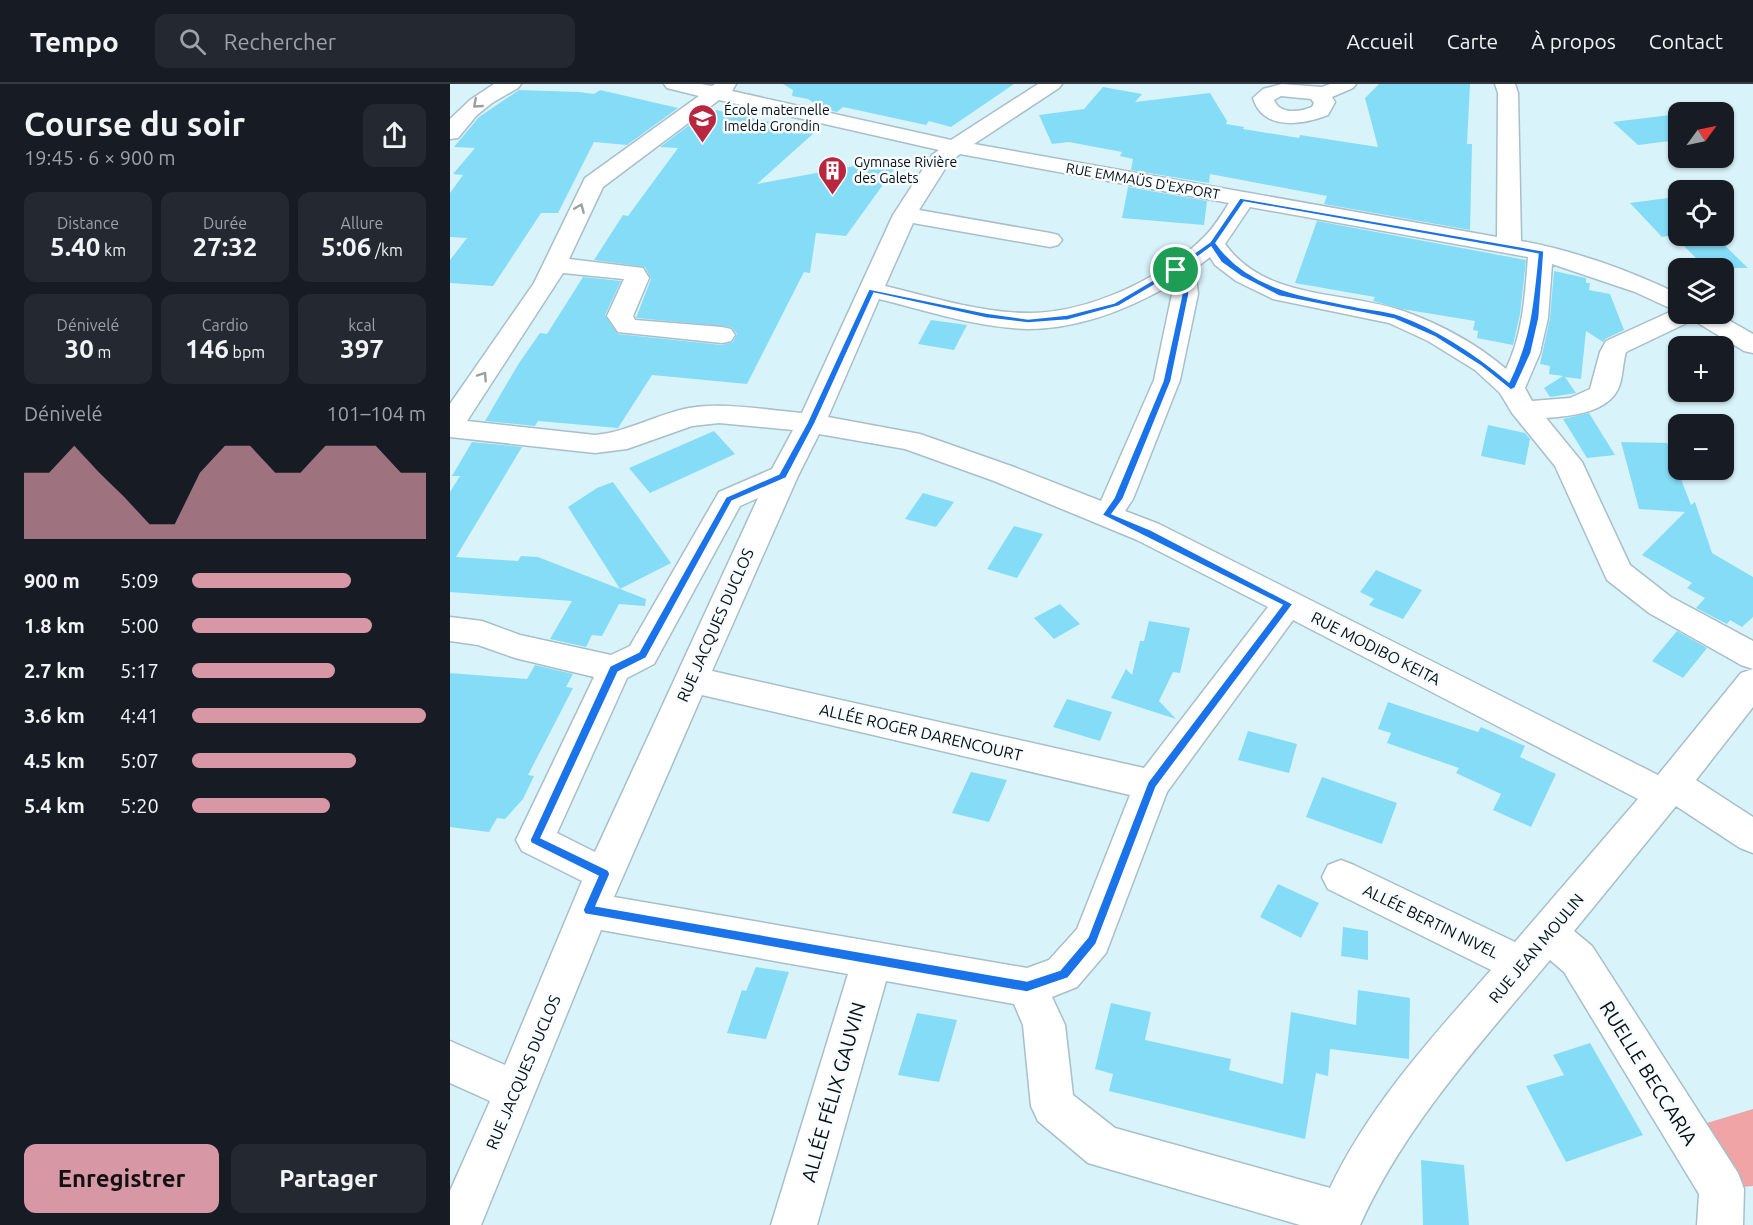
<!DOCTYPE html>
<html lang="fr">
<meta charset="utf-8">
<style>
body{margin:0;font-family:Ubuntu,sans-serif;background:#242831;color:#f1f3f6;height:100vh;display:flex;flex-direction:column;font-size:22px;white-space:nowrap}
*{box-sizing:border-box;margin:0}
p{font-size:20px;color:#9ea1a6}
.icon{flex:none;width:33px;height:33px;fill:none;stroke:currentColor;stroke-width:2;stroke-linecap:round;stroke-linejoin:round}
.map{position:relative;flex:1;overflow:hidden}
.side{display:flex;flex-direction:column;background:#171b24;width:450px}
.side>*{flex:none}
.needle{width:39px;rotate:57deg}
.tools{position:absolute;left:1218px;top:18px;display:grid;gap:12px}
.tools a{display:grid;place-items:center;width:66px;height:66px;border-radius:12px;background:#171b24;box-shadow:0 2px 4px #0004;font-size:30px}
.pin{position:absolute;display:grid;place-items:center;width:51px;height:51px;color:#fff;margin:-26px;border:3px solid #fff;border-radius:50%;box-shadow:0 2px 6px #0007}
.round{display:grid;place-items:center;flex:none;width:63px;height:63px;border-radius:12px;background:#242831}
.head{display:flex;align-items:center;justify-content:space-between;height:102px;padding:0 24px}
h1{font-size:33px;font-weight:700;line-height:45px}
.figures{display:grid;grid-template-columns:repeat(3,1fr);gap:9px;height:102px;padding:6px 24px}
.figures div{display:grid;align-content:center;border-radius:12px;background:#242831;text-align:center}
.figures b{font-size:26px;font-weight:700}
.figures small{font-size:16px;font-weight:400}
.figures p{font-size:16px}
.chart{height:168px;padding:12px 24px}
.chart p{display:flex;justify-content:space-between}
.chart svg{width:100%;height:108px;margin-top:6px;fill:#d797a4;opacity:.7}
.button{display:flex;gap:12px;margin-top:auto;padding:12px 24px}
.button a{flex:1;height:69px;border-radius:12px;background:#d797a4;color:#111;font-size:24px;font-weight:700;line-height:69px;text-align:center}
.button a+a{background:#242831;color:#f1f3f6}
ul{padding:0 24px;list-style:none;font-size:20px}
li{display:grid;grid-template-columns:96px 72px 1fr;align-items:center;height:45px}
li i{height:15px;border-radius:8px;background:#d797a4}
header{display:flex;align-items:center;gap:36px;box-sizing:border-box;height:84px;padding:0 30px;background:#171b24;border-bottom:2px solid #363941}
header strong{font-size:28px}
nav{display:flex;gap:33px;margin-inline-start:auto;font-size:21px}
.search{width:420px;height:54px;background:#242831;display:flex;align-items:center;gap:15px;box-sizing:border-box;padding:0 21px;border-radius:12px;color:#9ea1a6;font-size:22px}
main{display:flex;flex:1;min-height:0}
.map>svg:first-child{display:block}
.green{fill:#f0a4a6}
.building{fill:#85dcf7}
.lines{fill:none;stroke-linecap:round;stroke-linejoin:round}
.minor-casing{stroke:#a7bfc8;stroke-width:3}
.minor{fill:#fff;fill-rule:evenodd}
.oneway{stroke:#9c9fa0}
.route{fill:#1a73e8;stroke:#fff;stroke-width:1.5;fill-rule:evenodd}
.labels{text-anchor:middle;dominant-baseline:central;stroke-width:5;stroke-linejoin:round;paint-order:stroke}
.far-poi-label{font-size:14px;fill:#070f12;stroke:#f7fcfe;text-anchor:start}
.far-street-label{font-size:14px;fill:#070f12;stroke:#f7fcfe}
.street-label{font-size:16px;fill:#070f12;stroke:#f7fcfe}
.near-street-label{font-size:20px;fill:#070f12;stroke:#f7fcfe}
</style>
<header>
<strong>Tempo</strong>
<div class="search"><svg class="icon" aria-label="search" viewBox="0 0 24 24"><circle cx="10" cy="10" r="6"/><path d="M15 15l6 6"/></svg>Rechercher</div>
<nav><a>Accueil</a><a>Carte</a><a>À propos</a><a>Contact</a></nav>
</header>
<main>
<section class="side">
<div class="head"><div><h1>Course du soir</h1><p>19:45 · 6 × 900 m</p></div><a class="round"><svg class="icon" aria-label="share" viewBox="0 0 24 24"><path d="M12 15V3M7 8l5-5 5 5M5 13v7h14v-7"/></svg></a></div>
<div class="figures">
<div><p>Distance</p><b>5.40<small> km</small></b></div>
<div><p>Durée</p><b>27:32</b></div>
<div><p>Allure</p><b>5:06<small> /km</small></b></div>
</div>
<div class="figures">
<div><p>Dénivelé</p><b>30<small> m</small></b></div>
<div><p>Cardio</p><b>146<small> bpm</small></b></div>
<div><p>kcal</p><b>397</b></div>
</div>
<div class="chart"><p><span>Dénivelé</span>101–104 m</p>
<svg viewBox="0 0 160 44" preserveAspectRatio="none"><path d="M0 44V17L10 17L20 6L30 17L40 27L50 38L60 38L70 17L80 6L90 6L100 17L110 17L120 6L130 6L140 6L150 17L160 17V44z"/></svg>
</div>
<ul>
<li><b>900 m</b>5:09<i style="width:68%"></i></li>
<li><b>1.8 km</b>5:00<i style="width:77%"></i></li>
<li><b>2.7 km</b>5:17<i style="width:61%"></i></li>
<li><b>3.6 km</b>4:41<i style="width:100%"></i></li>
<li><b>4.5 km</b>5:07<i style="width:70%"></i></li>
<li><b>5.4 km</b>5:20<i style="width:59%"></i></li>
</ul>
<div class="button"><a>Enregistrer</a><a>Partager</a></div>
</section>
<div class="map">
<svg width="1303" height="1141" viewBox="0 0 1303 1141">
<rect width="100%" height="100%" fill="#d9f3fb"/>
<path class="green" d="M1303,1025V1102L1292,1103L1257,1039Z"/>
<path class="building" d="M333,0H564L501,43L479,37L476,41L393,23L387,28L374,25L358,15L342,12L343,6Z
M929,0H1020L1017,60H1022L1020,146L874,120L877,112L760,90L759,99L681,86L683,75L670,72L672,68L619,58L602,60L589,31L634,25L653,3L692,10L685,18L760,9L777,37L776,40L794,43L793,45L849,54L850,51L928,63L915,14Z
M69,6L129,8L144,10L150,6L228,24L177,61L144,58L108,129H91L43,202L0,199V176L17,154L0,153V109L13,91L3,90L25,64L4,63L29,33Z
M266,26L365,48L307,100L453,73L396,152L366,149L360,189L354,188L297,300L202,291L168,344L88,337L85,342L35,337L69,279L90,249L97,250L133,193L171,197L155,231L168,250L272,261L283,258L287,250L281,243L186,234L201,195L195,183L144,176L173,131L178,132L228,64L210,63L254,30L259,32Z
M1228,30V56L1188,61L1163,38Z
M678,103L757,117L754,141L672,134Z
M1225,113L1228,116V152H1265L1298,184H1256L1223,151L1212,153L1180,119Z
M867,137L1076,176L1070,230L1063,261L1027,254L1028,247L1023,246L1025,237L952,225L923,217L925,213L845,199Z
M1104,187L1136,194V199H1140L1139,206L1160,210L1174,246L1155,255L1153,258L1136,247L1131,295L1115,293L1126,309L1100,313L1094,304L1113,292L1099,290L1100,282L1090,280L1100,234Z
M481,236L517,241L504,266L468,260Z
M1139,329L1165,371L1137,374L1113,335Z
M1038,341L1075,349L1080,355L1075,381L1031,372Z
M264,347L285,370L200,409L179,384Z
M22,358L72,363L6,473L68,477L71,472L88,473L170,505L118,423L147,404L163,398L221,479L170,505L196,515L195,522L169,520L152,552L142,551L136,563L100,555L122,517L0,508V408L10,392H2Z
M1171,358L1217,359L1241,421L1245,418L1262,469L1303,493V533L1292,543L1280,536L1277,540L1246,524L1255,514L1237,504L1242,499L1192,471L1235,428L1189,425Z
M473,409L504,418L486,443L455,435Z
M564,442L593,450L567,494L537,485Z
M926,486L972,506L953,535L919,521L924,515L910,508Z
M610,520L630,540L604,555L584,534Z
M699,537L740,544L730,589L723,588L709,617L726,635L661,614L676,585L682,591L690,557H694Z
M1227,547L1257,564L1233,594L1202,577Z
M85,581L123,590L116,603L123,604L78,691L84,692L73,715L55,735L47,734L39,748L0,743V589L77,595Z
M617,615L662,628L650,657L603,643Z
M938,618L1028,648L1031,643L1075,662L1070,673L1106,690L1081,743L1043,726L1051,710L1006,689L1009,684L937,659L941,649L928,645Z
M798,647L847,660L839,689L788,676Z
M521,688L557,696L539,738L502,729Z
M872,693L947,719L932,760L856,733Z
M828,800L869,819L851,854L810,833Z
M893,843L918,847V876L891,872Z
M306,883L339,888L316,955L277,949L292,906L296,907Z
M908,906L960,914L959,975L880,965L878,992L866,989L855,1055L659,1007L663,990L645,985L661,919L701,928L695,956L781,975L779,986L833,1000L841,928L906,941Z
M467,929L507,936L489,998L448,991Z
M1140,959L1193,1051L1116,1078L1076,1002L1114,991L1103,971Z
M971,1076L1014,1081L1019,1141H973Z"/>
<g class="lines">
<defs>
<path id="minor" d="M44,0H71L68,4L42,19L27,31L8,54L0,55V35L20,16Z
M214,0H251L262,2L265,0H286L282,7L501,56L588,0H612L609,4L524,60L1047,153L1048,9L1045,0H1065L1068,9L1071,157C1123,166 1181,187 1228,210V230H1268L1303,250V269L1294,267L1243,236L1176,268C1173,278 1173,290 1170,300C1161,329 1121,332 1096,334L1132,378L1180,481L1221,513L1303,557V585L1291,581L1199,529L1157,496L1105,382L1062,329L1050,309L1025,286L978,257L939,239L823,215L786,197L765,181L760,173L742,187L746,193L748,210L730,296L683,415L675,427L709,440L1208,691L1291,589L1303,585V623L1246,696L1303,733V769L1290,764L1226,722L1124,847L1142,862L1288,1089L1294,1105L1293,1141H1247L1249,1110L1114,888L1100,876C1030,960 955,1041 910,1141H850L638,1079L588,1037L581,1022L573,941L564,920L436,897L367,1141H321L398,890L151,846L31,1141H0V1107L40,1017L0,999V957L55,981L132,797L72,767L66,756L144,593L65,574L28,561L0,557V533L32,537L70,551L161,571L180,562L269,408L322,385L343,346L269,339L242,342L177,365L145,369L0,353V320L84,199L135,94L249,12L217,4ZM269,16L489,66L482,71L443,131L352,329C315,326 276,318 239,324C207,330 178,348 145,351L17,337L113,189L174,195L157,232L168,248L272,259L281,257L285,251L281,245L272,243L185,236L183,232L199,194L193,184L119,175L153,103ZM510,70L779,119C772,130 765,142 755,152C714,194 638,229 579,229C530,229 482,213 435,202L463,139L600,163L608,161L612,156L608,151L600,149L469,126L498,80ZM800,123L1078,173C1075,211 1073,250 1056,285C1028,261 992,241 956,228C896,206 817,218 775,160ZM1102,180L1185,208L1224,226L1156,257L1150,268L1140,305L1120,314L1082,317L1075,304L1090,269L1098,234ZM722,200V210L704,296L651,417L564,383L470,350L378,333L429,215C478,227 528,244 578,245C629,245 679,225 722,200ZM369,350L455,365L544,397L687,456L818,523L694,684L262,587L348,392ZM308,414L145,768L107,749L177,594L204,580L290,422ZM843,536L1188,715L1065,858L904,781L891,776L878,781L872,793L878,805L1041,886C981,954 919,1022 880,1104L665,1044L623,1011L615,941L602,913L627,903L656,869L717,708ZM252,611L680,711L627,845L599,876L577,884L164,813Z
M832,0L872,3L880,0H906L903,4L882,13L885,18L878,31C852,41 813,47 803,14L813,5ZM831,12L861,15L864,19L862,23C850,28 830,31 824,16Z"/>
</defs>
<use href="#minor" class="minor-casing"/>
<use href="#minor" class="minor"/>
</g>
<defs><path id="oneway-chevron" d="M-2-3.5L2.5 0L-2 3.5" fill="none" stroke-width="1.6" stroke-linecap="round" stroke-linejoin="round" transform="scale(1.5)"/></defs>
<g class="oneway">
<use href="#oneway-chevron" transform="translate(27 20) rotate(139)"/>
<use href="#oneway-chevron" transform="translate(130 124) rotate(-67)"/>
<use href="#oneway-chevron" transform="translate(33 292) rotate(-56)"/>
</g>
<path class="route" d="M790,114L1094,167L1089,234L1081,269L1065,304L1061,306L1031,282L985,253L944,235L829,212L792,193L771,178L761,163L730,186L737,193L739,210L721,297L673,415L662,430L701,446L843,520L706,703L646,860L618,894L577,908L135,830L133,826L148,792L81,759L80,756L160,582L189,568L276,413L329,390L357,339L419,205L536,229L578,235L617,231L664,219L723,184L760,158ZM794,118L1088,170C1083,219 1081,253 1059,298C1027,271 990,246 949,231C938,227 925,226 913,224C859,213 800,207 766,159ZM725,189L730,193L732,210L713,297L664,414L652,431L832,521L698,698L638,853L610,886L577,897L146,822L160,790L158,786L91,754L168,588L196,574L282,417L336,394L365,339L424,209L536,234L578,239L618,236L669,222Z"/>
<defs>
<symbol id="school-pin" viewBox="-11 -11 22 30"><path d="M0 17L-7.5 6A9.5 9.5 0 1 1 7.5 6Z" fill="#b82640" stroke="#f7fcfe"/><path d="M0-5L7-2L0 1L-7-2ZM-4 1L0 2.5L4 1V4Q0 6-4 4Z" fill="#fff"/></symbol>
<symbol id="building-pin" viewBox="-11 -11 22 30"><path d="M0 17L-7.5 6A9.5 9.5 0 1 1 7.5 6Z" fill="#b82640" stroke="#f7fcfe"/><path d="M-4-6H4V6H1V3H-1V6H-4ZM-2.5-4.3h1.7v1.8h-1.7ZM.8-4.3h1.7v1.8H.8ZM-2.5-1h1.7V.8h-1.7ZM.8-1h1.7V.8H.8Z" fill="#fff"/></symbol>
</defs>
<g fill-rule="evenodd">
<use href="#school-pin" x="236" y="18" width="33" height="45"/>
<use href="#building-pin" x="366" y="70" width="33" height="45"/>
</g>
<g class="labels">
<g class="far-poi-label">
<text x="274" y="26">École maternelle<tspan x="274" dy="16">Imelda Grondin</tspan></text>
<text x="404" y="78">Gymnase Rivière<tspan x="404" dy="16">des Galets</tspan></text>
</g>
<g class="far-street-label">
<text transform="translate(693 97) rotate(10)">RUE EMMAÜS D'EXPORT</text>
</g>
<g class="street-label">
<text transform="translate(265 541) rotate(-66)">RUE JACQUES DUCLOS</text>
<text transform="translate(926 564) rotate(27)">RUE MODIBO KEITA</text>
<text transform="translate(471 648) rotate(13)">ALLÉE ROGER DARENCOURT</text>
<text transform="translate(981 837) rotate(26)">ALLÉE BERTIN NIVEL</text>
<text transform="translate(1086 864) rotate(-50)">RUE JEAN MOULIN</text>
<text transform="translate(73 988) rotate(-67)">RUE JACQUES DUCLOS</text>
</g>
<g class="near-street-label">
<text transform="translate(1199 989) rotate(58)">RUELLE BECCARIA</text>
<text transform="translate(383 1008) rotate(-74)">ALLÉE FÉLIX GAUVIN</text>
</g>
</g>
</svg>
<div class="tools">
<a><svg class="needle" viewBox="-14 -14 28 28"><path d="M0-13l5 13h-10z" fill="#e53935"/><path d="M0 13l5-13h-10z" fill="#9ea1a6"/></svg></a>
<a><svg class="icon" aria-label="locate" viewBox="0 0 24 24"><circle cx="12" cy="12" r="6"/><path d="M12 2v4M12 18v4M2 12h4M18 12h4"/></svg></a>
<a><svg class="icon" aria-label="layers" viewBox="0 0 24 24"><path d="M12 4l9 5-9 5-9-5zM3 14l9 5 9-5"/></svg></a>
<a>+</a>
<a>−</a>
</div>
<div class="pin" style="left:726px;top:186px;background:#1e9e55"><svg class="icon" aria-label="arrive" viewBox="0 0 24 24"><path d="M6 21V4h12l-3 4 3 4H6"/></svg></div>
</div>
</main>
